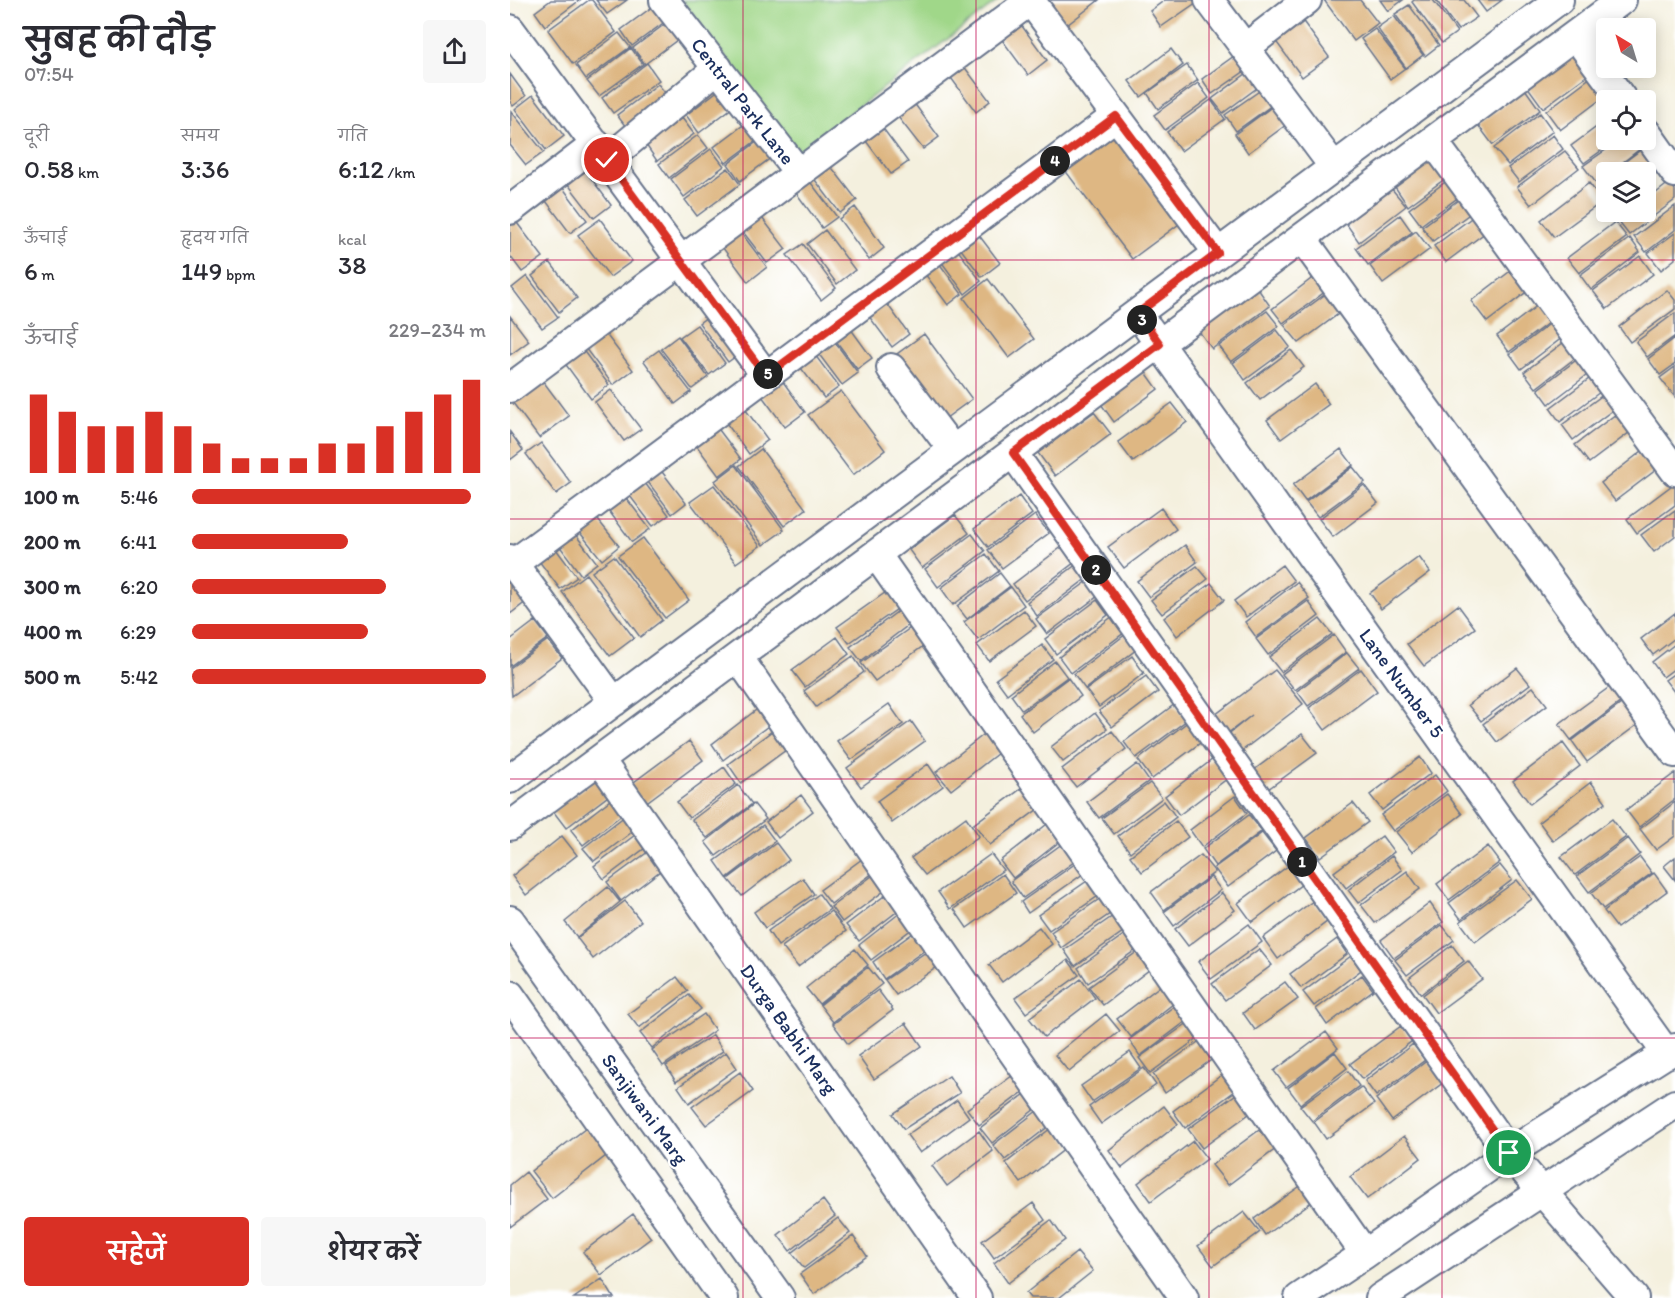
<!DOCTYPE html>
<html lang="hi">
<meta charset="utf-8">
<style>
body{margin:0;font-family:Itim,"Playpen Sans Deva",sans-serif;background:#f7f7f7;color:#2b2b33;height:100vh;display:flex;flex-direction:column;font-size:22px;white-space:nowrap}
*{box-sizing:border-box;margin:0}
p{font-size:20px;color:#7c7c81}
.icon{flex:none;width:33px;height:33px;fill:none;stroke:currentColor;stroke-width:2;stroke-linecap:round;stroke-linejoin:round}
.map{position:relative;flex:1;overflow:hidden}
.panel{display:flex;flex-direction:column;background:#fff;width:510px}
.panel>*{flex:none}
.needle{width:39px;rotate:322deg}
.tools{position:absolute;left:1086px;top:18px;display:grid;gap:12px}
.tools a{display:grid;place-items:center;width:60px;height:60px;border-radius:6px;background:#fff;box-shadow:0 3px 15px #0003;font-size:30px}
.pin{position:absolute;display:grid;place-items:center;width:51px;height:51px;color:#fff;margin:-26px;border:3px solid #fff;border-radius:50%;box-shadow:0 2px 6px #0007}
.km{position:absolute;width:30px;height:30px;margin:-15px;border-radius:50%;background:#222;color:#fff;font-size:16px;line-height:30px;text-align:center}
.round{display:grid;place-items:center;flex:none;width:63px;height:63px;border-radius:6px;background:#f7f7f7}
.overview{display:flex;align-items:center;justify-content:space-between;height:102px;padding:0 24px}
h1{font-size:33px;font-weight:600;line-height:45px}
.stats{display:grid;grid-template-columns:repeat(3,1fr);gap:9px;height:102px;padding:6px 24px}
.stats div{display:grid;align-content:center}
.stats b{font-size:26px;font-weight:600}
.stats small{font-size:16px;font-weight:400}
.stats p{font-size:16px}
.chart{height:168px;padding:12px 24px}
.chart p{display:flex;justify-content:space-between}
.chart svg{width:100%;height:108px;margin-top:6px;stroke:#d93025;stroke-width:6}
.action{display:flex;gap:12px;margin-top:auto;padding:12px 24px}
.action a{flex:1;height:69px;border-radius:6px;background:#d93025;color:#fff;font-size:24px;font-weight:600;line-height:69px;text-align:center}
.action a+a{background:#f7f7f7;color:#2b2b33}
ul{padding:0 24px;list-style:none;font-size:20px}
li{display:grid;grid-template-columns:96px 72px 1fr;align-items:center;height:45px}
li i{height:15px;border-radius:8px;background:#d93025}
main{display:flex;flex:1;min-height:0}
.map>svg:first-child{display:block}
.green{fill:#a0d789;stroke:#5e8374;stroke-width:1.5}
.building{fill:#deb783}
.lines{fill:none;stroke-linecap:round;stroke-linejoin:round}
.minor-casing{stroke:#67738b;stroke-width:32}
.minor{stroke:#fff;stroke-width:28}
.route-casing{stroke:#fff;stroke-width:12}
.route{stroke:#d93025;stroke-width:8}
.grid{fill:none;stroke:#c2185b;stroke-width:1.5;stroke-opacity:0.55}
.labels{text-anchor:middle;dominant-baseline:central;stroke-width:4.5;stroke-linejoin:round;paint-order:stroke}
.street-label{font-size:20px;fill:#1b2f5e;stroke:#fff}
</style>
<main>
<section class="panel">
<div class="overview"><div><h1>सुबह की दौड़</h1><p>07:54</p></div><a class="round"><svg class="icon" aria-label="share" viewBox="0 0 24 24"><path d="M12 15V3M7 8l5-5 5 5M5 13v7h14v-7"/></svg></a></div>
<div class="stats">
<div><p>दूरी</p><b>0.58<small> km</small></b></div>
<div><p>समय</p><b>3:36</b></div>
<div><p>गति</p><b>6:12<small> /km</small></b></div>
</div>
<div class="stats">
<div><p>ऊँचाई</p><b>6<small> m</small></b></div>
<div><p>हृदय गति</p><b>149<small> bpm</small></b></div>
<div><p>kcal</p><b>38</b></div>
</div>
<div class="chart"><p><span>ऊँचाई</span>229–234 m</p>
<svg viewBox="0 0 160 44" preserveAspectRatio="none"><path d="M5 44V12M15 44V19M25 44V25M35 44V25M45 44V19M55 44V25M65 44V32M75 44V38M85 44V38M95 44V38M105 44V32M115 44V32M125 44V25M135 44V19M145 44V12M155 44V6"/></svg>
</div>
<ul>
<li><b>100 m</b>5:46<i style="width:95%"></i></li>
<li><b>200 m</b>6:41<i style="width:53%"></i></li>
<li><b>300 m</b>6:20<i style="width:66%"></i></li>
<li><b>400 m</b>6:29<i style="width:60%"></i></li>
<li><b>500 m</b>5:42<i style="width:100%"></i></li>
</ul>
<div class="action"><a>सहेजें</a><a>शेयर करें</a></div>
</section>
<div class="map">
<svg width="1165" height="1298" viewBox="0 0 1165 1298">
<rect width="100%" height="100%" fill="#fff"/>
<filter id="ink" filterUnits="userSpaceOnUse"><feTurbulence type="fractalNoise" baseFrequency=".0167" numOctaves="2"/><feDisplacementMap in="SourceGraphic" scale="12" xChannelSelector="R" yChannelSelector="G"/><feConvolveMatrix kernelMatrix="1 2 1 2 8 2 1 2 1" color-interpolation-filters="sRGB"/></filter>
<filter id="wash" filterUnits="userSpaceOnUse"><feTurbulence type="fractalNoise" baseFrequency=".008" numOctaves="4" result="noise"/><feDisplacementMap in="SourceGraphic" scale="24" xChannelSelector="R" yChannelSelector="G"/><feGaussianBlur stdDeviation="1.35" result="paint"/><feColorMatrix in="noise" values="0 0 0 0 0 0 0 0 0 0 0 0 0 0 0 0 0 1.4 0 .05"/><feComposite in="paint" operator="in"/></filter>
<g filter="url(#wash)">
<rect width="100%" height="100%" fill="#f4f0de"/>
<path class="green" d="M172,0H489L288,153Z"/>
<g id="blocks">
<path class="building" d="M41,0H70L35,26L25,12Z
M79,0H82L106,32L63,64L38,30Z
M86,0H117L97,14Z
M542,0H589L557,25L539,2Z
M655,0H690L651,27L640,11Z
M814,0H850L868,23L844,41Z
M870,0H893L878,11Z
M904,0H923L947,32L932,43L902,2Z
M926,0H954L967,17L948,30Z
M967,0H992L976,12Z
M149,2L160,18L122,46L111,30Z
M899,5L929,45L915,56L885,14Z
M789,16L819,57L792,77L762,36Z
M884,16L913,55L896,68L867,28Z
M163,18L175,34L135,64L123,48Z
M506,18L537,60L518,75L487,33Z
M865,29L895,68L880,79L851,39Z
M109,33L120,47L76,79L66,65Z
M121,48L133,64L89,96L77,81Z
M661,49L673,65L631,97L619,81Z
M1066,49L1083,71L1033,108L1017,86Z
M731,51L742,66L702,94L692,79Z
M450,61L480,101L466,112L436,71Z
M137,63L149,80L103,113L92,98Z
M677,65L688,80L648,109L637,93Z
M744,68L755,82L713,113L702,99Z
M0,74L16,96L3,106L0,102Z
M1085,74L1099,93L1050,130L1036,111Z
M218,83L231,101L189,133L176,115Z
M688,83L699,98L655,130L644,115Z
M148,84L161,100L119,131L107,115Z
M758,85L769,100L726,131L715,115Z
M1015,89L1030,110L983,145L968,125Z
M23,95L54,136L36,150L5,109Z
M398,95L429,137L413,149L381,108Z
M701,100L715,119L671,151L657,132Z
M771,100L784,119L738,153L725,134Z
M1,111L34,152L16,165L0,145Z
M1030,113L1043,131L998,165L984,148Z
M244,117L256,133L216,163L204,147Z
M172,118L184,134L147,161L136,145Z
M366,119L398,162L381,174L349,132Z
M1096,120V140H1106L1074,163L1061,146Z
M602,133L669,224L622,259L554,169Z
M257,134L270,151L230,181L218,164Z
M188,135L198,148L159,178L149,164Z
M1043,135L1053,149L1009,182L998,168Z
M1110,140H1131L1135,145L1086,183L1073,166Z
M1136,146L1148,162L1134,172H1101Z
M201,149L214,166L174,197L161,179Z
M1055,151L1069,168L1021,205L1007,187Z
M930,153L944,172L898,206L885,187Z
M316,160L347,200L330,213L299,172Z
M72,166L101,205L84,218L54,179Z
M218,168L230,184L187,216L175,200Z
M946,174L958,190L911,225L899,209Z
M295,175L327,217L312,228L281,186Z
M1096,176V196L1087,183Z
M1160,182L1165,190V200L1119,235L1108,221L1121,212H1136V201Z
M1079,183L1093,201L1044,237L1031,220Z
M50,184L77,220L60,233L33,197Z
M881,188L896,206L849,242L835,222Z
M959,192L970,206L923,241L912,227Z
M1165,206V230L1136,252L1124,237Z
M345,207L374,248L359,260L329,219Z
M972,210L984,226L936,262L924,246Z
M249,214L276,249L257,263L230,228Z
M890,215L902,232L858,265L846,248Z
M4,219L33,257L12,272L0,256V222Z
M90,219L122,261L100,277L68,235Z
M1105,222L1117,237L1069,273L1057,258Z
M226,226L257,267L238,282L207,240Z
M462,226L490,263L472,277L444,240Z
M315,230L345,270L327,284L297,244Z
M906,231L920,249L873,284L860,266Z
M1165,233V259L1151,270L1138,253Z
M1120,238L1130,252L1081,290L1070,275Z
M441,241L471,281L455,294L425,253Z
M293,244L326,288L311,300L277,255Z
M423,255L452,294L438,305L409,266Z
M1130,256L1143,274L1097,309L1083,291Z
M40,262L67,298L49,312L22,276Z
M1011,263L1027,284L977,322L961,301Z
M809,273L820,288L773,323L762,309Z
M17,276L48,317L32,328L2,288Z
M478,279L524,339L499,358L454,298Z
M746,286L760,306L702,349L688,330Z
M821,290L835,309L789,343L774,325Z
M1157,290L1165,300V309L1120,342L1109,327Z
M370,294L399,334L382,347L352,307Z
M1036,299L1049,315L999,352L987,336Z
M757,311L769,326L721,362L709,346Z
M204,312L233,351L218,362L189,323Z
M1165,313V336L1137,357L1126,342Z
M0,316L19,341L0,355Z
M1050,316L1061,331L1011,369L1000,354Z
M335,321L362,358L347,369L320,333Z
M187,325L215,363L199,375L170,337Z
M92,329L123,370L103,385L72,344Z
M767,330L780,347L735,380L723,363Z
M318,333L348,373L332,385L302,345Z
M414,334L462,399L436,418L387,354Z
M168,336L198,377L182,389L151,349Z
M1061,337L1073,352L1026,388L1014,372Z
M1165,338V364L1150,375L1138,359Z
M69,345L99,385L81,399L51,358Z
M299,347L329,387L314,398L284,359Z
M149,350L181,392L165,404L134,361Z
M781,350L794,367L750,400L737,383Z
M1073,355L1085,369L1039,404L1028,389Z
M1165,367V397L1150,378Z
M635,371L648,389L604,422L591,404Z
M266,372L295,412L275,427L246,388Z
M27,373L59,416L29,438L0,399Z
M1087,373L1098,386L1050,422L1040,408Z
M805,384L819,404L771,439L757,420Z
M1101,389L1112,403L1063,440L1052,425Z
M101,390L131,429L114,441L85,402Z
M331,391L375,450L343,475L298,415Z
M230,402L258,440L239,454L211,416Z
M662,403L677,422L623,462L608,442Z
M1114,408L1128,426L1079,463L1065,445Z
M584,412L601,434L545,476L528,453Z
M203,422L231,459L209,476L181,438Z
M0,432L13,450L0,460Z
M31,443L61,483L46,494L16,454Z
M1141,444L1155,463L1105,501L1091,483Z
M251,449L296,509L274,526L229,466Z
M831,449L843,465L795,501L783,485Z
M146,464L176,503L162,514L132,474Z
M226,465L274,530L253,545L205,481Z
M843,467L855,482L808,517L796,502Z
M129,475L159,515L143,526L113,487Z
M1165,483V505L1127,533L1117,519Z
M204,485L250,546L226,563L180,502Z
M854,485L868,503L823,537L809,519Z
M110,490L140,529L122,542L93,503Z
M509,496L522,514L478,547L464,529Z
M651,508L666,529L614,568L598,547Z
M80,510L109,546L92,560L63,524Z
M1165,510V536L1144,552L1131,535Z
M445,515L459,533L412,568L399,550Z
M525,515L539,533L492,568L478,550Z
M59,526L87,563L71,575L43,537Z
M462,534L475,551L428,587L415,569Z
M133,538L179,600L155,618L108,556Z
M40,541L67,577L50,589L23,553Z
M675,545L687,562L639,597L627,581Z
M553,546L565,562L515,600L503,584Z
M476,554L489,571L443,605L431,588Z
M104,556L152,620L130,637L82,572Z
M909,557L920,572L871,609L860,593Z
M567,564L577,578L527,616L517,602Z
M772,565L784,581L736,617L724,601Z
M687,566L698,579L652,614L641,600Z
M490,573L500,586L457,619L447,606Z
M76,574L124,638L100,656L52,592Z
M578,581L588,596L537,634L526,619Z
M787,582L799,598L746,637L735,622Z
M4,583L17,601L0,614V585Z
M701,583L714,600L667,636L654,618Z
M501,587L514,605L468,640L454,622Z
M379,590L390,607L339,643L327,627Z
M587,600L598,615L546,654L535,639Z
M798,601L809,616L758,655L746,639Z
M948,605L965,628L914,666L897,644Z
M391,609L401,623L351,661L340,647Z
M514,610L526,626L479,661L467,645Z
M1165,613V638L1143,655L1131,639Z
M603,616L615,632L561,673L549,657Z
M810,619L822,634L771,672L759,657Z
M25,621L38,638L0,666V640Z
M403,626L416,644L365,681L351,663Z
M616,634L627,649L575,689L564,674Z
M824,635L836,652L785,690L772,674Z
M327,637L339,654L295,687L282,670Z
M38,640L52,658L2,696L0,668Z
M1165,644V668L1153,677L1142,662Z
M532,645L543,659L497,694L486,679Z
M837,653L849,668L798,706L787,691Z
M343,656L354,672L306,707L294,691Z
M622,656L634,673L589,707L576,690Z
M545,661L557,677L512,710L501,695Z
M1007,668L1020,684L971,721L958,705Z
M851,669L867,691L815,730L799,708Z
M765,670L793,704L729,753L716,736L742,715L714,736L701,718Z
M1165,673V693L1155,680Z
M636,676L648,692L602,727L589,711Z
M558,678L571,696L523,732L510,714Z
M1105,683L1116,698L1061,740L1049,724Z
M1023,687L1037,705L987,742L973,724Z
M1119,698L1135,719L1077,762L1062,741Z
M379,704L393,724L341,760L327,741Z
M665,704L677,720L626,758L614,742Z
M250,707L262,723L213,760L202,744Z
M585,713L597,729L553,762L541,747Z
M401,721L415,741L351,787L337,768Z
M679,721L694,740L642,779L628,760Z
M266,728L280,747L231,783L218,764Z
M602,731L616,749L566,787L552,769Z
M477,732L492,750L441,790L426,772Z
M792,734L807,753L754,792L740,773Z
M179,741L193,760L134,804L120,785Z
M1053,743L1070,766L1020,804L1003,781Z
M910,757L921,773L872,810L860,795Z
M703,759L718,778L669,815L655,796Z
M418,764L433,786L382,823L367,801Z
M627,764L639,781L589,818L577,802Z
M214,767L226,784L179,818L167,802Z
M93,773L106,790L56,828L43,811Z
M1165,773V799L1129,827L1116,810Z
M925,775L937,791L883,831L871,815Z
M1081,782L1096,802L1043,841L1029,822Z
M640,783L652,798L604,834L592,818Z
M228,785L242,804L197,838L182,820Z
M516,785L532,806L480,845L464,824Z
M108,794L119,809L73,845L61,830Z
M937,794L952,814L902,852L886,832Z
M291,795L303,811L268,838L256,822Z
M725,796L737,813L692,847L680,830Z
M654,801L666,817L620,852L608,836Z
M1165,802V836L1146,850L1130,829Z
M843,803L858,822L810,857L796,838Z
M244,804L256,819L206,856L195,842Z
M119,813L130,826L84,861L73,848Z
M739,815L752,831L705,866L693,849Z
M456,817L469,836L415,875L401,858Z
M1102,819L1116,837L1065,875L1051,857Z
M541,821L554,838L503,878L490,861Z
M666,821L678,837L632,872L620,856Z
M253,825L265,841L217,878L205,861Z
M133,829L143,842L94,879L84,866Z
M752,833L766,851L718,887L704,868Z
M52,836L67,855L16,895L2,876Z
M872,836L884,852L836,888L824,872Z
M1118,838L1130,854L1079,892L1067,876Z
M556,841L568,859L513,898L501,881Z
M266,843L279,860L232,896L218,879Z
M146,846L159,864L111,901L97,882Z
M978,846L990,862L939,900L927,884Z
M481,854L493,870L440,909L428,892Z
M691,855L705,872L654,910L641,892Z
M882,856L892,870L848,903L838,890Z
M1130,857L1142,873L1093,909L1081,893Z
M1165,857V880L1154,866Z
M352,859L363,873L321,904L310,890Z
M569,861L577,871L518,913L511,902Z
M990,865L1002,880L951,919L939,903Z
M778,866L792,884L742,922L728,903Z
M897,871L910,889L865,923L851,905Z
M366,873L378,888L332,922L321,907Z
M1144,873L1157,891L1107,928L1094,911Z
M493,874L506,893L457,928L444,909Z
M701,877L711,890L664,926L654,912Z
M293,878L304,894L255,928L244,912Z
M580,879L591,894L539,930L528,915Z
M1007,880L1022,899L965,942L950,922Z
M98,887L110,902L67,937L55,922Z
M382,890L394,906L349,941L336,925Z
M712,893L725,910L678,946L665,929Z
M309,894L320,909L268,946L258,931Z
M594,896L604,911L551,948L541,932Z
M115,901L131,921L83,959L67,938Z
M803,901L818,921L768,959L753,938Z
M920,903L933,922L884,958L871,940Z
M395,909L407,925L361,960L349,945Z
M321,911L336,931L288,967L272,947Z
M606,914L617,929L565,966L554,950Z
M739,924L752,942L701,979L688,962Z
M932,925L944,940L897,975L885,960Z
M529,927L542,944L492,982L479,965Z
M410,928L422,945L374,979L363,962Z
M619,931L630,947L578,983L568,968Z
M827,939L837,954L791,988L780,974Z
M942,945L954,961L911,994L899,978Z
M422,948L433,963L386,995L375,980Z
M345,949L358,965L309,1004L296,988Z
M631,949L644,966L593,1005L579,987Z
M749,949L762,965L715,1000L702,984Z
M841,956L851,970L804,1006L793,992Z
M558,960L569,975L516,1013L505,998Z
M958,961L972,979L926,1013L913,995Z
M358,967L372,984L323,1022L310,1005Z
M852,975L863,990L817,1025L806,1009Z
M167,977L178,991L129,1028L118,1014Z
M571,979L585,998L534,1037L519,1018Z
M775,982L788,999L745,1030L733,1013Z
M654,983L668,1000L621,1037L607,1019Z
M368,990L383,1010L338,1044L323,1024Z
M179,995L191,1009L142,1048L130,1033Z
M667,1004L679,1019L630,1056L619,1040Z
M194,1014L205,1030L153,1066L142,1050Z
M596,1014L610,1031L559,1072L545,1055Z
M682,1020L692,1035L640,1073L629,1058Z
M396,1023L412,1046L364,1079L348,1056Z
M891,1026L902,1041L852,1079L840,1064Z
M816,1032L828,1048L776,1087L764,1071Z
M203,1035L213,1051L166,1082L156,1066Z
M691,1040L704,1058L655,1093L643,1074Z
M903,1044L915,1060L866,1096L855,1081Z
M216,1052L227,1068L179,1103L168,1087Z
M620,1052L631,1068L582,1102L571,1086Z
M825,1052L837,1068L790,1104L778,1088Z
M918,1060L934,1082L882,1121L866,1099Z
M634,1068L646,1085L591,1124L579,1107Z
M717,1071L729,1088L675,1128L663,1111Z
M838,1071L849,1086L802,1121L790,1106Z
M230,1072L243,1091L196,1125L182,1107Z
M506,1073L517,1089L469,1125L457,1109Z
M439,1076L450,1093L394,1129L383,1114Z
M851,1087L864,1104L816,1139L804,1122Z
M519,1091L530,1105L482,1143L470,1128Z
M729,1092L743,1111L692,1148L678,1129Z
M447,1100L459,1117L410,1153L397,1135Z
M654,1106L668,1124L612,1168L599,1150Z
M532,1107L544,1122L495,1160L483,1145Z
M80,1125L101,1152L42,1198L21,1171Z
M545,1125L560,1145L511,1183L496,1163Z
M756,1125L771,1145L718,1185L702,1165Z
M469,1131L483,1151L437,1186L422,1166Z
M894,1136L911,1158L857,1199L840,1177Z
M683,1141L697,1159L641,1201L628,1183Z
M16,1172L37,1199L0,1227V1185Z
M796,1182L807,1198L755,1235L744,1219Z
M313,1200L325,1216L280,1251L268,1235Z
M523,1203L535,1220L484,1258L472,1241Z
M734,1212L750,1232L703,1266L688,1246Z
M123,1214L141,1238L91,1275L73,1252Z
M328,1218L340,1233L294,1268L282,1253Z
M541,1220L555,1240L498,1283L484,1263Z
M343,1236L357,1256L304,1294L290,1274Z
M567,1252L583,1271L549,1298H520L516,1293Z
M92,1279L104,1298H64Z"/>
</g>
</g>
<g filter="url(#ink)">
<use href="#blocks" fill-opacity="0" stroke="#67738b" stroke-width="1.5"/>
<g class="lines">
<defs>
<path id="minor" d="M154,0L289,173
M520,0L708,253
M699,0L824,167
M0,29L256,376
M1065,35L1113,100
M735,48L797,0
M1136,132L1165,173
M923,141L1165,471
M97,160L208,68
M0,210L86,144
M792,238L1165,753
M638,328L1157,1054
M381,368L443,450
M0,388L520,1
M503,453L999,1153L1124,1298
M366,554L855,1254
M0,559L104,702
M3,564L606,116
M228,657L674,1298
M90,760L467,1298
M0,779L1049,0
M0,826L1112,0
M0,920L270,1298
M0,995L214,1298
M789,1298L855,1254L999,1153L1165,1048
M870,1298L1165,1104"/>
</defs>
<use href="#minor" class="minor-casing"/>
<use href="#minor" class="minor"/>
</g>
</g>
<g class="lines" filter="url(#ink)">
<defs>
<path id="route" d="M97,160L256,376L606,116L708,253L628,313L650,344L503,453L999,1153"/>
</defs>
<use href="#route" class="route-casing"/>
<use href="#route" class="route"/>
</g>
<path class="grid" d="M233,0V1298M466,0V1298M699,0V1298M932,0V1298M0,260H1165M0,519H1165M0,779H1165M0,1038H1165"/>
<g class="labels">
<g class="street-label">
<text transform="translate(233 101) rotate(52)">Central Park Lane</text>
<text transform="translate(892 683) rotate(54)">Lane Number 5</text>
<text transform="translate(279 1029) rotate(55)">Durga Babhi Marg</text>
<text transform="translate(135 1109) rotate(54)">Sanjiwani Marg</text>
</g>
</g>
</svg>
<div class="tools">
<a><svg class="needle" viewBox="-14 -14 28 28"><path d="M0-13l5 13h-10z" fill="#e53935"/><path d="M0 13l5-13h-10z" fill="#7c7c81"/></svg></a>
<a><svg class="icon" aria-label="locate" viewBox="0 0 24 24"><circle cx="12" cy="12" r="6"/><path d="M12 2v4M12 18v4M2 12h4M18 12h4"/></svg></a>
<a><svg class="icon" aria-label="layers" viewBox="0 0 24 24"><path d="M12 4l9 5-9 5-9-5zM3 14l9 5 9-5"/></svg></a>
</div>
<div class="pin" style="left:999px;top:1153px;background:#1e9e55"><svg class="icon" aria-label="arrive" viewBox="0 0 24 24"><path d="M6 21V4h12l-3 4 3 4H6"/></svg></div>
<div class="pin" style="left:97px;top:160px;background:#d93025"><svg class="icon" aria-label="check" viewBox="0 0 24 24"><path d="M5 12l5 5 9-10"/></svg></div>
<b class="km" style="left:792px;top:862px">1</b>
<b class="km" style="left:586px;top:570px">2</b>
<b class="km" style="left:632px;top:320px">3</b>
<b class="km" style="left:545px;top:161px">4</b>
<b class="km" style="left:258px;top:374px">5</b>
</div>
</main>
